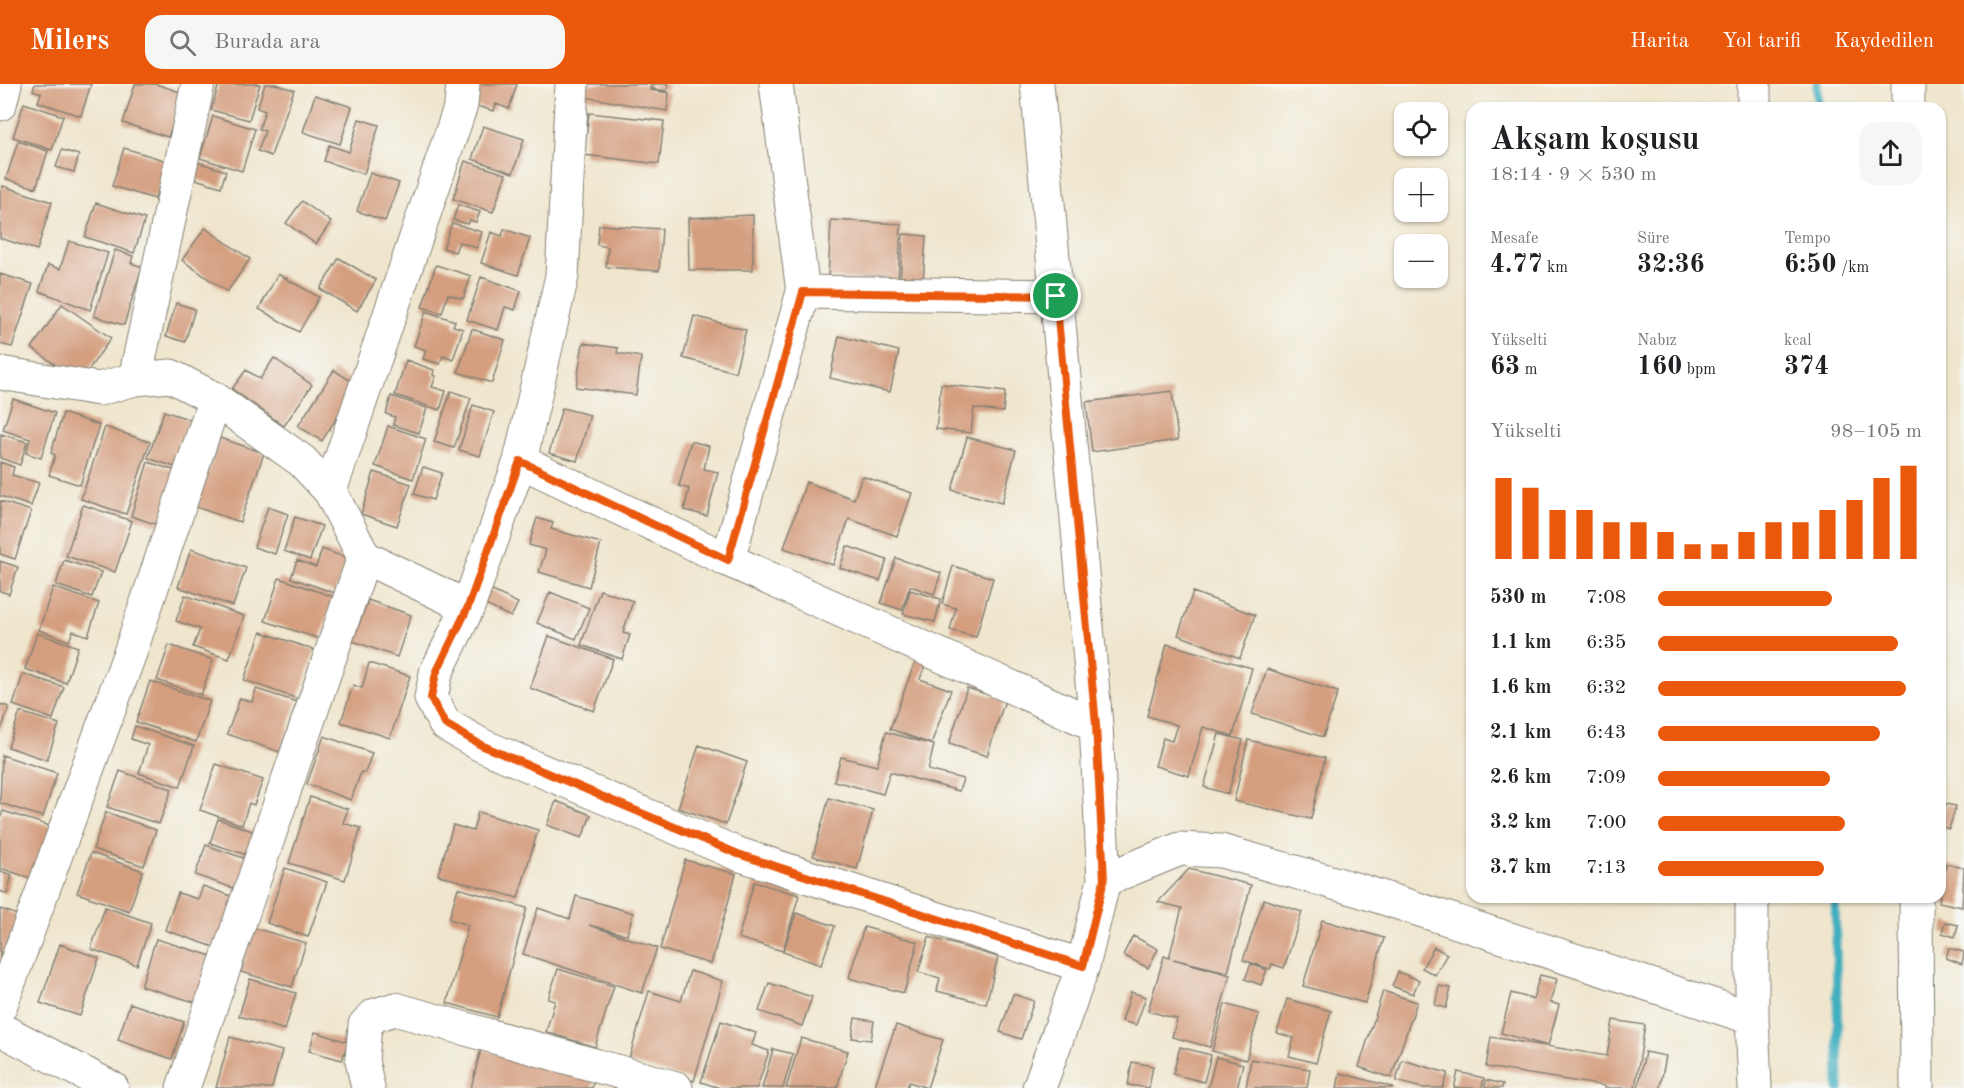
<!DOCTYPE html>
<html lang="tr">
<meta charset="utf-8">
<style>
body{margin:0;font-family:"Old Standard TT",serif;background:#f6f6f6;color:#202124;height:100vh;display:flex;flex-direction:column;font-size:22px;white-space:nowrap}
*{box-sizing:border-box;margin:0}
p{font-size:20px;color:#757577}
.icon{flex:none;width:33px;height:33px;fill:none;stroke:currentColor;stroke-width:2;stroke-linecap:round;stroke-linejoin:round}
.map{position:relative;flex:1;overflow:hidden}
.panel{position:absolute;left:1466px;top:18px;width:480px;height:801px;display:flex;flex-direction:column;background:#fff;border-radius:18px;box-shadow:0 2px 4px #0004}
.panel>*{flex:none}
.tools{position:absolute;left:1394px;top:18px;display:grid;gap:12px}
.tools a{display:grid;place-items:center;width:54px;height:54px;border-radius:12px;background:#fff;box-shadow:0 2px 4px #0004;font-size:30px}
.pin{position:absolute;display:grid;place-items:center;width:51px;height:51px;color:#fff;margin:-26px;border:3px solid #fff;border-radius:50%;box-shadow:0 2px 6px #0007}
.round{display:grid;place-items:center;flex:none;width:63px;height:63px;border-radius:18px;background:#f6f6f6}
.overview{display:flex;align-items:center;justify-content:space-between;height:102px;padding:0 24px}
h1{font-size:33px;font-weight:800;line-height:45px}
.figures{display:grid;grid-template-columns:repeat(3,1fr);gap:9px;height:102px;padding:6px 24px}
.figures div{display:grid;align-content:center}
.figures b{font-size:26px;font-weight:800}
.figures small{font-size:16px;font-weight:400}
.figures p{font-size:16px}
.chart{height:168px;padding:12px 24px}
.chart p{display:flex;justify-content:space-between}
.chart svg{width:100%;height:108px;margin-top:6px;stroke:#ea580c;stroke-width:6}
ul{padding:0 24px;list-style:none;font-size:20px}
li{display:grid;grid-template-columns:96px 72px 1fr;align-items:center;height:45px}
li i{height:15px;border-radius:8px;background:#ea580c}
header{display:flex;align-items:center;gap:36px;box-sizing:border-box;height:84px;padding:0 30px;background:#ea580c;color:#fff}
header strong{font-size:28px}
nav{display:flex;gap:33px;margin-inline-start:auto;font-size:21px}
.search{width:420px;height:54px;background:#f6f6f6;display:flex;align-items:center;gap:15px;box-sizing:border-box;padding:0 21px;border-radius:18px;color:#757577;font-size:22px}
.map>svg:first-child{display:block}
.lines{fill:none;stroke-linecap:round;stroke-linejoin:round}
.stream{stroke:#41afbf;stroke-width:9}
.building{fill:#d49e7f}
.minor-casing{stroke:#868174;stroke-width:35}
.minor{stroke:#fff;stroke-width:33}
.route-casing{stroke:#fff;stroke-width:12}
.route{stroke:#ea580c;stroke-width:8}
</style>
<header>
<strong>Milers</strong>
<div class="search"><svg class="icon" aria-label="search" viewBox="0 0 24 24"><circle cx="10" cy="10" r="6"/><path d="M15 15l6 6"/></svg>Burada ara</div>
<nav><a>Harita</a><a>Yol tarifi</a><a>Kaydedilen</a></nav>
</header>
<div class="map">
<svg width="1964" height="1004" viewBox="0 0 1964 1004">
<rect width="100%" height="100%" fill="#f6f6f2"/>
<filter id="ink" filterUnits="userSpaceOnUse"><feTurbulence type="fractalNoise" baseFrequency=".0167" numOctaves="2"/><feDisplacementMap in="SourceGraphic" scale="12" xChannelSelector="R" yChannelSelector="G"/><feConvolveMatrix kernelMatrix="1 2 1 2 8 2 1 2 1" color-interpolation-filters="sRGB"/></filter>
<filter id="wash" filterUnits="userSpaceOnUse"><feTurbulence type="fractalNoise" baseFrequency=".008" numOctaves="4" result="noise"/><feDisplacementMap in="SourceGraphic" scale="24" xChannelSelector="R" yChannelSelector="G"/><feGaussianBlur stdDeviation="1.35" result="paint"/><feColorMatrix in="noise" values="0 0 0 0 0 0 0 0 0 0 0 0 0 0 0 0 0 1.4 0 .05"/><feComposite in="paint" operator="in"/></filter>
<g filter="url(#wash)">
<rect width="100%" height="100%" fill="#efe6cd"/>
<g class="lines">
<path class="stream" d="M1817,0L1818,24
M1835,813L1839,1004"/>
</g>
<g id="blocks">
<path class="building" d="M35,0H91L81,32L38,18L41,9L33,6Z
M135,0H156L183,9L168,53L123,39Z
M219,0H260L249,36L211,26Z
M265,0H275L294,6L271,72L258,67L265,47L259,45L265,27L257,24Z
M472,0H517L509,25L496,20L494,27L466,19Z
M581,0H651L650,6L669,9L667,27L579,12Z
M653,0H669L667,7L653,5Z
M315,11L352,23L340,60L303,48Z
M24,19L63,32L52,66L13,53Z
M589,29L664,37L659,80L584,71Z
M213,32L255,45L242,87L200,74Z
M359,35L379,41L364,90L324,77L329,61L349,68Z
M483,42L524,55L513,89L472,75Z
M18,57L48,67L36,104L6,95Z
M124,64L167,77L155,115L112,102Z
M62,66L79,71L74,88L56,83Z
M194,77L226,87L221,103L189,93Z
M465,77L506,90L493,128L453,115Z
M370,89L399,99L385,137L357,127Z
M3,102L52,118L37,166L0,154V110Z
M302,117L331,138L316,160L286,139Z
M96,119L145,135L134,169L85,153Z
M458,121L480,128L476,138L470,136L468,140L453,136Z
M753,131V186H689L688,134Z
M831,136L901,140L898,197L828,194Z
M452,139L482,148L477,164L459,158L455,168L443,164Z
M599,141L662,145L659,187L606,183L608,163L597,161Z
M205,144L250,175L227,208L182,176Z
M504,145L530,154L518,191L481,179L491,148L502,152Z
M903,150L926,152L923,199L900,198Z
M69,157L108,169L90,226L39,207L48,181L60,185Z
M115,166L133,172L131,179L142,183L124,241L94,232Z
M339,174L376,196L357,227L320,205Z
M436,181L471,192L463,215L448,210L442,229L422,223Z
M0,190L33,200L12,263L0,260Z
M278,190L319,213L299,248L259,225Z
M481,193L521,207L515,226L505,223L498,246L467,236Z
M176,219L195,225L185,258L166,252Z
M62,220L111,254L80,298L32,264Z
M426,227L455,237L453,242L463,245L453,276L443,272L440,280L423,275L426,266L414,262Z
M694,232L746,246L735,288L683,274Z
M472,245L505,256L492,299L458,288Z
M839,252L899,267L890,308L830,294Z
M583,259L618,264L617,269L641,273L636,311L576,303Z
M274,274L312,301L284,342L232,305L246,286L260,295Z
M406,276L434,286L433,291L436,292L432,303L446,307L440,326L395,311Z
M334,286L357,301L322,357L298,342Z
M941,300L1005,308L1003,328L974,324L971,349L936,345Z
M451,307L471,314L454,364L434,358Z
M1172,307L1178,356L1092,368L1086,318Z
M391,312L427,324L419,349L393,341L395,333L386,330Z
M13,315L55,329L41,374L26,369L30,355L3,346Z
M473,321L494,328L480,372L459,366Z
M562,324L590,331L577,377L549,369Z
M164,327L197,338L181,385L148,374Z
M63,329L99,341L80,401L49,391L55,371L51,369Z
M388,342L426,355L413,395L375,382Z
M105,343L150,358L126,430L81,415Z
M1,350L27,358L20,381L0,374Z
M967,353L1016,366L1002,419L952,406Z
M220,354L264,369L240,438L196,423Z
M691,357L709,362L704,385L718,388L707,432L684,426L689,405L679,402Z
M0,378L14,383L12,391L39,399L31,422L0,412Z
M148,378L179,388L161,442L131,432Z
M423,383L442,389L433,416L414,410Z
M374,388L411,400L397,442L361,430Z
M862,392L912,409L897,452L849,435L833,481L784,464L806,398L854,415Z
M0,417L31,427L15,475L0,470Z
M83,421L132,437L115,488L66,472Z
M268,423L288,430L275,470L254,463Z
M295,433L322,442L310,476L284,467Z
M537,434L553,439L551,445L601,459L589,503L539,488L546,466L529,461Z
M847,462L887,476L880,497L840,484Z
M191,465L246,484L233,522L178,503Z
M322,465L347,474L335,509L291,494L297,476L316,483Z
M896,474L941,489L934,510L910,502L902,526L881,519Z
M64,476L101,488L92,513L56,501Z
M0,477L18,483L9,510L0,507Z
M953,482L993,494L976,553L950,546L956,524L942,520Z
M279,494L334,513L320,555L265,537Z
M53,503L99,519L88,552L73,547L69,557L39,546Z
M486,504L518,519L511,533L479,518Z
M600,506L633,517L623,549L630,551L622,575L581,561Z
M910,506L941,515L935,538L903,530Z
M550,508L589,524L576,555L537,539Z
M1193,508L1255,531L1240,574L1178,551Z
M185,511L244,532L229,575L193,563L200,545L176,537Z
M368,516L411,531L397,573L353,557Z
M261,548L315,566L298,615L244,596Z
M37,549L78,563L66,599L25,585Z
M549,552L613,575L594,627L530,604Z
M1167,560L1252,584L1233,652L1203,643L1189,692L1155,682L1163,654L1172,657L1177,641L1147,632Z
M169,561L213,576L201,611L157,596Z
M918,570L928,574L920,595L951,606L931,660L890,645Z
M369,579L410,592L390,654L341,638L353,601L362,604Z
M1267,585L1338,608L1323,653L1252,630Z
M23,590L64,603L53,635L13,621Z
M150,597L210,617L196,658L136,638Z
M967,604L1005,616L987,672L949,660Z
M256,605L297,618L280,668L227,650L240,614L252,618Z
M0,620L9,623L0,649Z
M20,628L59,640L47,676L8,663Z
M135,642L194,662L180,703L139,689L148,661L131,655Z
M886,648L934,661L928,686L963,695L959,707L890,688L883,710L834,697L841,673L877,682Z
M1219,650L1243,656L1228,710L1204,703Z
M324,652L372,669L365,689L361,688L351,716L307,700Z
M1248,656L1325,674L1311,735L1234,717Z
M699,661L747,678L726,740L678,724Z
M2,671L57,689L43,733L0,719Z
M216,680L263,696L254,721L249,719L242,741L200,726Z
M120,687L172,705L159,740L107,723Z
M310,713L348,725L343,739L361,744L345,796L289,779Z
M829,714L873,726L857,785L813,772Z
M556,717L591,731L582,754L547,741Z
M1946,720L1956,722L1949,745L1940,742Z
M3,727L53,743L36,796L0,784V735Z
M106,728L156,746L144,782L93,765Z
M478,728L538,746L518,814L438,791L453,741L473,747Z
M218,735L255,748L247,771L210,759Z
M206,761L249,776L239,806L195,791Z
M91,769L143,787L129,827L77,809Z
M685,776L736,790L711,880L660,865Z
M1946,780L1964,784L1962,823L1939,818Z
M285,784L327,798L308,853L267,839Z
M1189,785L1251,801L1228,888L1173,875L1230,891L1210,963L1172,953L1177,935L1148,927L1164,872L1169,874L1182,824L1158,818Z
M0,787L12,791L7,810L0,807Z
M754,798L799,811L783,867L738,854Z
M203,802L237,814L220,865L165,846L178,809L198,815Z
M458,804L527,824L497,933L447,919L468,841L449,835Z
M576,812L633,829L627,851L589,841L657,864L642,909L523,870L538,824L570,835Z
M1264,815L1302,828L1284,884L1272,880L1270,885L1243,876Z
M105,823L151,839L137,881L91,865Z
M0,825L27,834L0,902Z
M796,829L835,842L821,881L783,868Z
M1322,836L1384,854L1365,919L1303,902Z
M1945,838L1958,841L1955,853L1942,849Z
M864,843L918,858L904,909L849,894Z
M254,844L306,859L292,903L241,888Z
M1133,852L1158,865L1148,884L1123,871Z
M929,853L998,873L986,920L937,907L940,894L918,888Z
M156,855L215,873L201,920L141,902Z
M60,860L99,874L80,932L40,919Z
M1434,863L1447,870L1435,891L1422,884Z
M1949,864L1964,868L1962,880L1946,874Z
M1251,880L1267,886L1261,901L1245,895Z
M558,885L614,902L595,963L546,948L555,917L548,915Z
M690,887L723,897L694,997L628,978L649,907L681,917Z
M1398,888L1419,896L1413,910L1392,902Z
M1540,891L1557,895L1550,918L1559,921L1548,962L1501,949L1511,909L1533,915Z
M250,895L296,909L285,946L239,932Z
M769,899L812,913L802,942L759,927Z
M1439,902L1451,904L1446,924L1435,921Z
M1383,907L1417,918L1391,994L1359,983Z
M1131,908L1146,913L1136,941L1122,937Z
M1013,910L1034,917L1021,955L1000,948Z
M1287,915L1331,927L1316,979L1289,972L1294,954L1277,949Z
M130,919L184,938L172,975L118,956Z
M1225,920L1259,930L1246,976L1212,967Z
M855,934L874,937L871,956L852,954Z
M1613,936L1645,941L1635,1004H1604L1605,1002L1486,983L1491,953L1607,972Z
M721,937L756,949L752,961L769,967L757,1004H720L701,998Z
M896,941L943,956L927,1004L909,998L907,1004H874Z
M315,948L348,958L342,976L309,967Z
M230,953L282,967L272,1004H216Z
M801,954L848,967L837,1004H786Z
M1180,963L1211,971L1204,998L1173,990Z
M481,965L594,994L592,1004H471Z
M773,965L793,970L783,1004H762Z
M1645,968L1666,972L1660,1004H1638Z
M1216,973L1243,980L1237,1004H1208Z
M1251,975L1310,985L1307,1004H1246Z
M1402,976L1448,989L1443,1004H1422L1396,997Z
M1132,978L1153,982L1149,1004L1128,1001Z
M1458,988L1484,994L1482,1004H1454Z
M1340,989L1393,1003V1004H1337Z
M1486,996L1503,1000L1502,1004H1485Z"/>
</g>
</g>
<g filter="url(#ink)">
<use href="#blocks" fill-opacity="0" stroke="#868174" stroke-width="1.5"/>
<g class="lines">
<defs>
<path id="minor" d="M572,0L562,192L520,377L468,523L436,589L431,614L445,640L481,661L738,770L1083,882
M1037,0L1096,641L1104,796L1083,882L1039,1004
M1908,0V24
M0,20L5,0
M1754,24V0
M803,208L1056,212
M0,289L99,305L135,295L171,292L215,315L302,377L330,407L364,473L183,1004
M135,295L198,0
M520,377L728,476L1096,641
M330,407L461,21L463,0
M364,473L468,523
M728,476L803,208L776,0
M1104,796L1180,765L1221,767L1362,807L1752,934
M1752,813V934L1755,1004
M1916,813L1917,1004
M0,923L131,566L215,315
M0,945L112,1004
M368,1004L362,976L365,941L375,931L395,925L676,1004"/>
</defs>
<use href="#minor" class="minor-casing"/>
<use href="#minor" class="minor"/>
</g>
</g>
<g class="lines" filter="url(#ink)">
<defs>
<path id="route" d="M803,208L1056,212L1096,641L1104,796L1083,882L738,770L481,661L445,640L431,614L436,589L468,523L520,377L728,476Z"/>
</defs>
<use href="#route" class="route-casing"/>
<use href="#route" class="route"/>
</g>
</svg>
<div class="tools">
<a><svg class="icon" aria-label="locate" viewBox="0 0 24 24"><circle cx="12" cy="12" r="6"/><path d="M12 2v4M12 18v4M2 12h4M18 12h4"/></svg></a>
<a>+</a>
<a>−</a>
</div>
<div class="pin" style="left:1056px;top:212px;background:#1e9e55"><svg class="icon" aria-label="arrive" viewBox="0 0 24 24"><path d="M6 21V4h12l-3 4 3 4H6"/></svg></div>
<section class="panel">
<div class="overview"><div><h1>Akşam koşusu</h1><p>18:14 · 9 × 530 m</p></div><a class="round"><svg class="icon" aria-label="share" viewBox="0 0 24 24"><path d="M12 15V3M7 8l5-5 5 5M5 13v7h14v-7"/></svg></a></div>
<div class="figures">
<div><p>Mesafe</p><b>4.77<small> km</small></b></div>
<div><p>Süre</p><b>32:36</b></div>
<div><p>Tempo</p><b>6:50<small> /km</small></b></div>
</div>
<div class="figures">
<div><p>Yükselti</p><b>63<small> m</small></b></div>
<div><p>Nabız</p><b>160<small> bpm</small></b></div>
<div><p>kcal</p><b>374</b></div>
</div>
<div class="chart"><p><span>Yükselti</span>98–105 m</p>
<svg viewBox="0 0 160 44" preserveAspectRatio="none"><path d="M5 44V11M15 44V15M25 44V24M35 44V24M45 44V29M55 44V29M65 44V33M75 44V38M85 44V38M95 44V33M105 44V29M115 44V29M125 44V24M135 44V20M145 44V11M155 44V6"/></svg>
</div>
<ul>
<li><b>530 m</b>7:08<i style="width:66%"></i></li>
<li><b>1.1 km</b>6:35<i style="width:91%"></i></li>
<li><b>1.6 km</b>6:32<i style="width:94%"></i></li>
<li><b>2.1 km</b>6:43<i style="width:84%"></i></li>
<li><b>2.6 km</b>7:09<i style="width:65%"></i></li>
<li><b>3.2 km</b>7:00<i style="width:71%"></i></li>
<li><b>3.7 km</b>7:13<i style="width:63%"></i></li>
</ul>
</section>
</div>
